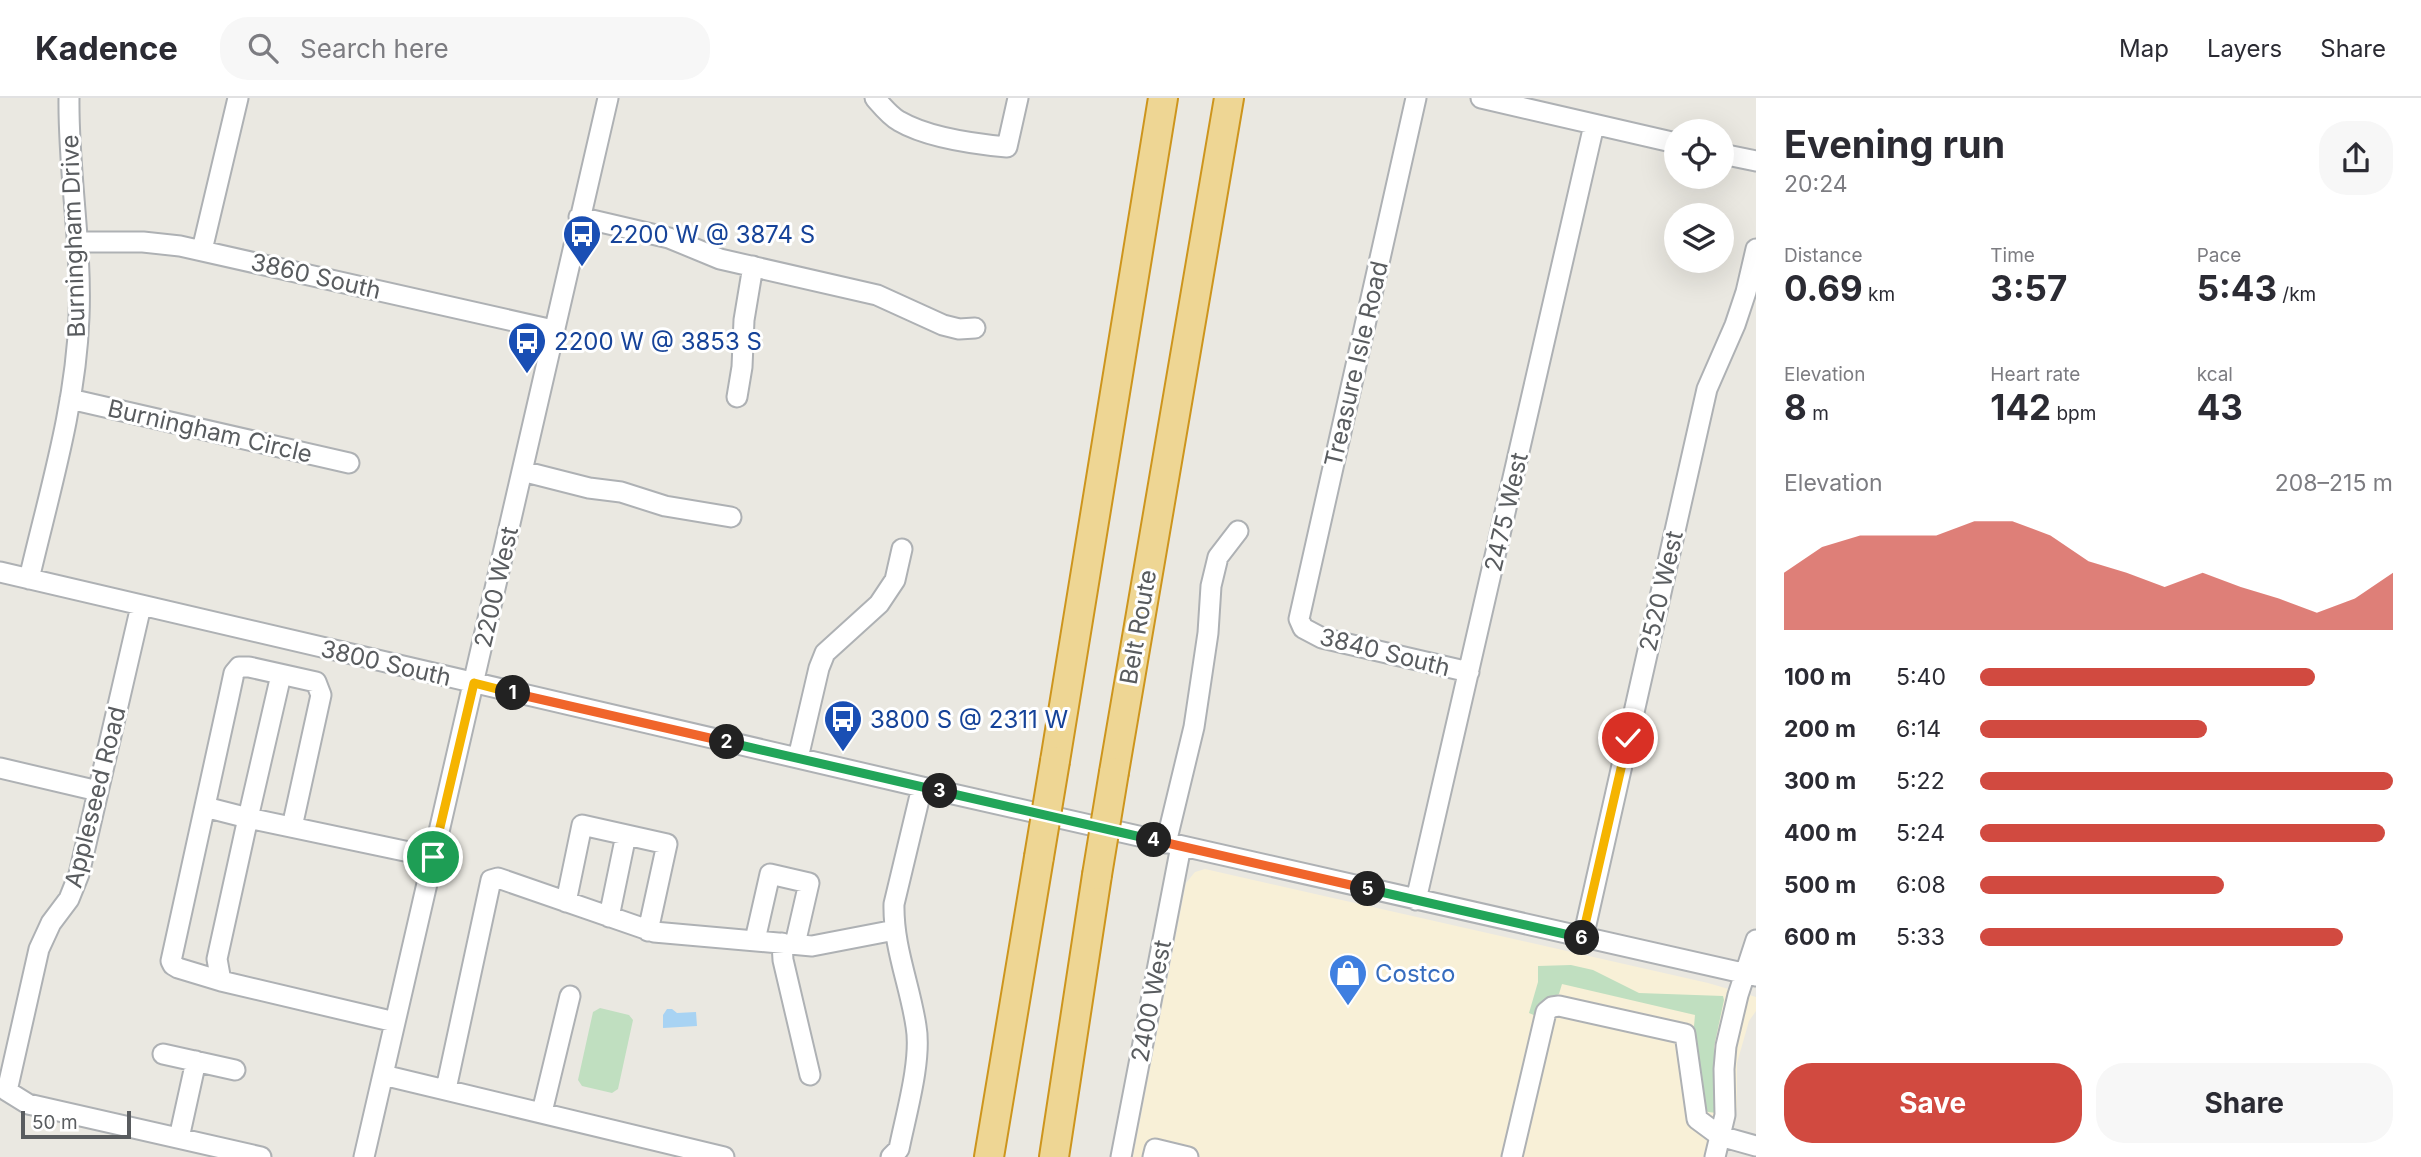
<!DOCTYPE html>
<meta charset="utf-8">
<style>
body{margin:0;font-family:Inter,sans-serif;background:#f7f7f7;color:#2b2b33;height:100vh;display:flex;flex-direction:column;font-size:26px;white-space:nowrap}
*{box-sizing:border-box;margin:0}
p{font-size:23px;color:#7c7c81}
.icon{flex:none;width:38px;height:38px;fill:none;stroke:currentColor;stroke-width:2;stroke-linecap:round;stroke-linejoin:round}
.map{position:relative;flex:1;overflow:hidden}
.details{display:flex;flex-direction:column;background:#fff;width:665px}
.details>*{flex:none}
.fabs{position:absolute;left:1664px;top:21px;display:grid;gap:14px}
.fabs a{display:grid;place-items:center;width:70px;height:70px;border-radius:50%;background:#fff;box-shadow:0 7px 28px #0002;font-size:35px}
.scale{position:absolute;left:21px;bottom:18px;width:110px;box-sizing:border-box;padding-left:7px;border:4px solid #595c5f;border-top:0;font-size:19px;line-height:24px;white-space:nowrap;color:#595c5f;-webkit-text-stroke:5px #fff;paint-order:stroke}
.pin{position:absolute;display:grid;place-items:center;width:60px;height:60px;color:#fff;margin:-30px;border:4px solid #fff;border-radius:50%;box-shadow:0 2px 7px #0007}
.km{position:absolute;width:35px;height:35px;margin:-18px;border-radius:50%;background:#222;color:#fff;font-size:19px;line-height:35px;text-align:center}
.round{display:grid;place-items:center;flex:none;width:74px;height:74px;border-radius:28px;background:#f7f7f7}
.overview{display:flex;align-items:center;justify-content:space-between;height:119px;padding:0 28px}
h1{font-size:38px;font-weight:700;line-height:52px}
.figures{display:grid;grid-template-columns:repeat(3,1fr);gap:10px;height:119px;padding:7px 28px}
.figures div{display:grid;align-content:center}
.figures b{font-size:35px;font-weight:700}
.figures small{font-size:19px;font-weight:400}
.figures p{font-size:19px}
.chart{height:196px;padding:14px 28px}
.chart p{display:flex;justify-content:space-between}
.chart svg{width:100%;height:126px;margin-top:7px;fill:#d14a40;opacity:.7}
.action{display:flex;gap:14px;margin-top:auto;padding:14px 28px}
.action a{flex:1;height:80px;border-radius:28px;background:#d14a40;color:#fff;font-size:28px;font-weight:700;line-height:80px;text-align:center}
.action a+a{background:#f7f7f7;color:#2b2b33}
ul{padding:0 28px;list-style:none;font-size:23px}
li{display:grid;grid-template-columns:112px 84px 1fr;align-items:center;height:52px}
li i{height:18px;border-radius:9px;background:#d14a40}
header{display:flex;align-items:center;gap:42px;box-sizing:border-box;height:98px;padding:0 35px;background:#fff;border-bottom:2px solid #e1e1e2}
header strong{font-size:33px}
nav{display:flex;gap:38px;margin-inline-start:auto;font-size:24px}
.search{width:490px;height:63px;background:#f7f7f7;display:flex;align-items:center;gap:18px;box-sizing:border-box;padding:0 24px;border-radius:28px;color:#7c7c81;font-size:26px}
main{display:flex;flex:1;min-height:0}
.map>svg:first-child{display:block}
.commercial{fill:#f8f0d7}
.green{fill:#c0dfc0}
.water{fill:#a8d3f3}
.lines{fill:none;stroke-linecap:round;stroke-linejoin:round}
.minor-casing{stroke:#aeb1b4;stroke-width:23}
.highway-casing{stroke:#cd951d;stroke-width:32}
.minor{stroke:#fff;stroke-width:19}
.highway{stroke:#eed694;stroke-width:28}
.highway-bridge-casing{stroke:#cd951d;stroke-width:32;stroke-linecap:butt}
.highway-bridge{stroke:#eed694;stroke-width:28}
.split-1-casing{stroke:#fff;stroke-width:14}
.split-2-casing{stroke:#fff;stroke-width:14}
.split-3-casing{stroke:#fff;stroke-width:14}
.split-4-casing{stroke:#fff;stroke-width:14}
.split-5-casing{stroke:#fff;stroke-width:14}
.split-6-casing{stroke:#fff;stroke-width:14}
.split-7-casing{stroke:#fff;stroke-width:14}
.split-1{stroke:#f5b400;stroke-width:9}
.split-2{stroke:#f0652b;stroke-width:9}
.split-3{stroke:#22a559;stroke-width:9}
.split-4{stroke:#22a559;stroke-width:9}
.split-5{stroke:#f0652b;stroke-width:9}
.split-6{stroke:#22a559;stroke-width:9}
.split-7{stroke:#f5b400;stroke-width:9}
.labels{text-anchor:middle;dominant-baseline:central;stroke-width:6;stroke-linejoin:round;paint-order:stroke}
.transit-label{font-size:24px;fill:#164399;stroke:#fff;text-anchor:start}
.street-label{font-size:24px;fill:#595c5f;stroke:#fff}
.shop-label{font-size:24px;fill:#366cbe;stroke:#fff;text-anchor:start}
</style>
<header>
<strong>Kadence</strong>
<div class="search"><svg class="icon" aria-label="search" viewBox="0 0 24 24"><circle cx="10" cy="10" r="6"/><path d="M15 15l6 6"/></svg>Search here</div>
<nav><a>Map</a><a>Layers</a><a>Share</a></nav>
</header>
<main>
<div class="map">
<svg width="1756" height="1059" viewBox="0 0 1756 1059">
<rect width="100%" height="100%" fill="#eae8e1"/>
<path class="commercial" d="M1205,771L1708,885L1756,899V913L1749,923L1737,965V1009L1725,1059H1133L1186,785L1195,774Z"/>
<path class="green" d="M1571,867L1593,872L1639,895L1723,898L1724,902L1714,949L1717,1015L1708,1014L1706,1011L1693,939L1695,917L1562,886L1559,896L1545,901L1536,918L1529,915L1538,884V868Z
M600,910L629,917L633,922L618,991L612,995L582,988L578,982L593,914Z"/>
<path class="water" d="M667,911H672L677,915L696,914L697,928L663,930V917Z"/>
<g class="lines">
<defs>
<path id="minor" d="M875,0C882,8 890,18 899,23C928,40 974,46 1007,49L1018,0
M1416,0L1299,521L1303,530L1322,540L1469,574
M1481,0L1676,45
M1722,56L1756,63
M579,119L669,140L720,161L877,197L943,227L959,231L975,230
M77,144H143L180,148L553,232
M202,152L238,0
M737,299L742,269L744,222L753,168
M70,301L349,365
M522,373L589,390L621,394L665,408L731,419
M0,474L922,689L1756,878
M29,481C49,395 76,308 79,219C82,146 68,73 69,0
M141,508L79,776L69,801L51,825L39,851L7,993L28,1006L261,1059
M798,660L819,570L825,555L879,506L895,482L902,451
M0,670L98,693
M205,709L248,720L281,577
M1166,745L1194,629L1208,535L1211,488L1218,459L1238,433
M1416,802L1594,27
M566,804L582,727L667,746L648,833
M609,819L626,737
M1583,840L1707,291L1735,227L1746,194L1756,151
M755,842L770,776L809,785L795,846
M782,845L783,862L810,977
M221,883L178,870L173,867L171,863L228,603L234,575L239,569H249L316,584L321,597L292,729
M395,924L221,883L217,861L248,720L433,759
M163,956L235,972
M383,977L724,1059
M446,991L491,782L498,780L654,834L812,848L895,832
M542,1014L570,898
M179,1040L196,963
M364,1059L608,0
M891,1059L899,1051C906,1016 922,962 916,928C910,887 893,849 894,806L922,689
M1121,1059L1181,748
M1153,1059L1155,1051L1188,1059
M1512,1059L1546,914L1552,909L1559,908L1685,936L1697,1021L1720,1038L1756,1048
M1715,1059L1725,1017L1724,971L1726,948L1738,897L1756,842"/>
<path id="highway" d="M1055,663L1163,0
M1114,674L1229,0
M989,1059L1039,759
M1054,1059L1097,777"/>
</defs>
<use href="#minor" class="minor-casing"/>
<use href="#highway" class="highway-casing"/>
<use href="#minor" class="minor"/>
<use href="#highway" class="highway"/>
<defs>
<path id="highway-bridge" d="M1039,759L1055,663
M1097,777L1114,674"/>
</defs>
<use href="#highway-bridge" class="highway-bridge-casing"/>
<use href="#highway-bridge" class="highway-bridge"/>
</g>
<g class="lines">
<defs>
<path id="split-1" d="M433,759L474,585L513,595"/>
<path id="split-2" d="M513,595L727,644"/>
<path id="split-3" d="M727,644L940,693"/>
<path id="split-4" d="M940,693L1154,742"/>
<path id="split-5" d="M1154,742L1368,791"/>
<path id="split-6" d="M1368,791L1582,840"/>
<path id="split-7" d="M1582,840L1628,640"/>
</defs>
<use href="#split-1" class="split-1-casing"/>
<use href="#split-2" class="split-2-casing"/>
<use href="#split-3" class="split-3-casing"/>
<use href="#split-4" class="split-4-casing"/>
<use href="#split-5" class="split-5-casing"/>
<use href="#split-6" class="split-6-casing"/>
<use href="#split-7" class="split-7-casing"/>
<use href="#split-1" class="split-1"/>
<use href="#split-2" class="split-2"/>
<use href="#split-3" class="split-3"/>
<use href="#split-4" class="split-4"/>
<use href="#split-5" class="split-5"/>
<use href="#split-6" class="split-6"/>
<use href="#split-7" class="split-7"/>
</g>
<defs>
<symbol id="bus-pin" viewBox="-11 -11 22 30"><path d="M0 17L-7.5 6A9.5 9.5 0 1 1 7.5 6Z" fill="#1a4fb4" stroke="#fff"/><path d="M-5-6H5V4H4V6H2V4H-2V6H-4V4H-5ZM-3.5-4V0h7V-4ZM-3.5 1.2v1.5H-2V1.2ZM2 1.2v1.5H3.5V1.2Z" fill="#fff"/></symbol>
<symbol id="shop-pin" viewBox="-11 -11 22 30"><path d="M0 17L-7.5 6A9.5 9.5 0 1 1 7.5 6Z" fill="#3f7fe0" stroke="#fff"/><path d="M-5-2.5h2.3a2.7 3.5 0 0 1 5.4 0H5L5.5 6h-11ZM-1.5-2.5h3a1.5 2.3 0 0 0-3 0Z" fill="#fff"/></symbol>
</defs>
<g fill-rule="evenodd">
<use href="#bus-pin" x="560" y="114" width="44" height="60"/>
<use href="#bus-pin" x="505" y="221" width="44" height="60"/>
<use href="#bus-pin" x="821" y="599" width="44" height="60"/>
<use href="#shop-pin" x="1326" y="853" width="44" height="60"/>
</g>
<g class="labels">
<g class="transit-label">
<text x="609" y="136">2200 W @ 3874 S</text>
<text x="554" y="243">2200 W @ 3853 S</text>
<text x="870" y="621">3800 S @ 2311 W</text>
</g>
<g class="street-label">
<text transform="translate(73 138) rotate(-92)">Burningham Drive</text>
<text transform="translate(316 178) rotate(13)">3860 South</text>
<text transform="translate(1356 266) rotate(-77)">Treasure Isle Road</text>
<text transform="translate(210 333) rotate(13)">Burningham Circle</text>
<text transform="translate(1506 414) rotate(-77)">2475 West</text>
<text transform="translate(496 489) rotate(-77)">2200 West</text>
<text transform="translate(1661 493) rotate(-77)">2520 West</text>
<text transform="translate(1138 529) rotate(-80)">Belt Route</text>
<text transform="translate(1385 554) rotate(14)">3840 South</text>
<text transform="translate(386 565) rotate(13)">3800 South</text>
<text transform="translate(95 699) rotate(-76)">Appleseed Road</text>
<text transform="translate(1151 903) rotate(-79)">2400 West</text>
</g>
<g class="shop-label">
<text x="1375" y="875">Costco</text>
</g>
</g>
</svg>
<div class="fabs">
<a><svg class="icon" aria-label="locate" viewBox="0 0 24 24"><circle cx="12" cy="12" r="6"/><path d="M12 2v4M12 18v4M2 12h4M18 12h4"/></svg></a>
<a><svg class="icon" aria-label="layers" viewBox="0 0 24 24"><path d="M12 4l9 5-9 5-9-5zM3 14l9 5 9-5"/></svg></a>
</div>
<div class="scale">50 m</div>
<div class="pin" style="left:433px;top:759px;background:#1e9e55"><svg class="icon" aria-label="arrive" viewBox="0 0 24 24"><path d="M6 21V4h12l-3 4 3 4H6"/></svg></div>
<div class="pin" style="left:1628px;top:640px;background:#d93025"><svg class="icon" aria-label="check" viewBox="0 0 24 24"><path d="M5 12l5 5 9-10"/></svg></div>
<b class="km" style="left:513px;top:595px">1</b>
<b class="km" style="left:727px;top:644px">2</b>
<b class="km" style="left:940px;top:693px">3</b>
<b class="km" style="left:1154px;top:742px">4</b>
<b class="km" style="left:1368px;top:791px">5</b>
<b class="km" style="left:1582px;top:840px">6</b>
</div>
<section class="details">
<div class="overview"><div><h1>Evening run</h1><p>20:24</p></div><a class="round"><svg class="icon" aria-label="share" viewBox="0 0 24 24"><path d="M12 15V3M7 8l5-5 5 5M5 13v7h14v-7"/></svg></a></div>
<div class="figures">
<div><p>Distance</p><b>0.69<small> km</small></b></div>
<div><p>Time</p><b>3:57</b></div>
<div><p>Pace</p><b>5:43<small> /km</small></b></div>
</div>
<div class="figures">
<div><p>Elevation</p><b>8<small> m</small></b></div>
<div><p>Heart rate</p><b>142<small> bpm</small></b></div>
<div><p>kcal</p><b>43</b></div>
</div>
<div class="chart"><p><span>Elevation</span>208–215 m</p>
<svg viewBox="0 0 160 44" preserveAspectRatio="none"><path d="M0 44V24L10 15L20 11L30 11L40 11L50 6L60 6L70 11L80 20L90 24L100 29L110 24L120 29L130 33L140 38L150 33L160 24V44z"/></svg>
</div>
<ul>
<li><b>100 m</b>5:40<i style="width:81%"></i></li>
<li><b>200 m</b>6:14<i style="width:55%"></i></li>
<li><b>300 m</b>5:22<i style="width:100%"></i></li>
<li><b>400 m</b>5:24<i style="width:98%"></i></li>
<li><b>500 m</b>6:08<i style="width:59%"></i></li>
<li><b>600 m</b>5:33<i style="width:88%"></i></li>
</ul>
<div class="action"><a>Save</a><a>Share</a></div>
</section>
</main>
